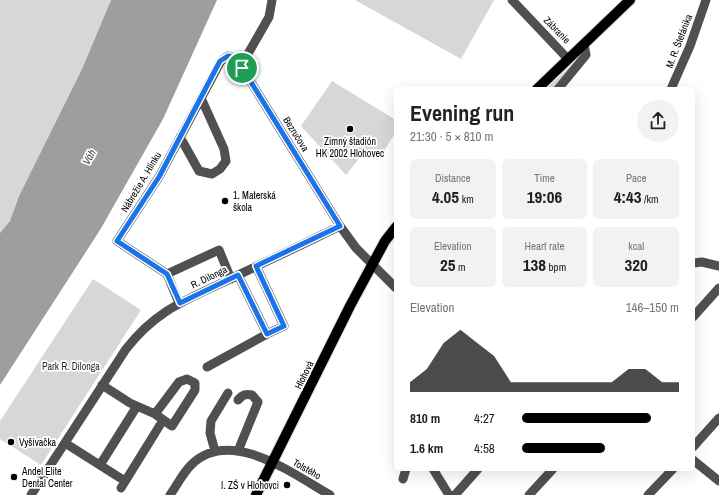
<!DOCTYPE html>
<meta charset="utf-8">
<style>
body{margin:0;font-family:"Archivo Narrow",sans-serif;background:#f2f2f2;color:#222;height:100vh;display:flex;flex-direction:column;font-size:15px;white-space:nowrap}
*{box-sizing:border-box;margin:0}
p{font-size:13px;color:#767676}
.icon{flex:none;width:22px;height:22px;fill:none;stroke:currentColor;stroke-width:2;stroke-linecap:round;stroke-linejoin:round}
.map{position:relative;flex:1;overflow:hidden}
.drawer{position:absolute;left:394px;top:87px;width:301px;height:384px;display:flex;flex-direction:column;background:#fff;border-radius:6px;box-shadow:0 4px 16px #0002}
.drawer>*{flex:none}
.pin{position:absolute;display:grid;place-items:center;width:34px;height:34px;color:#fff;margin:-17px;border:2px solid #fff;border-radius:50%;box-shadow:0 1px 4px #0007}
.round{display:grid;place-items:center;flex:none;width:42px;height:42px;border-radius:21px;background:#f2f2f2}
.head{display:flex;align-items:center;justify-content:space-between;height:68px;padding:0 16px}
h1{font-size:22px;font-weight:700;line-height:30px}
.metrics{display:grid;grid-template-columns:repeat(3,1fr);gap:6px;height:68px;padding:4px 16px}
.metrics div{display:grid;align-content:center;border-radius:6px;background:#f2f2f2;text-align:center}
.metrics b{font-size:17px;font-weight:700}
.metrics small{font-size:11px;font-weight:400}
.metrics p{font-size:11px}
.chart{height:112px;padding:8px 16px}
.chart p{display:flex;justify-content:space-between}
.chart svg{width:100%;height:72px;margin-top:4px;fill:#000;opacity:.7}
ul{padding:0 16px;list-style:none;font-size:13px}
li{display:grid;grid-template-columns:64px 48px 1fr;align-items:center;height:30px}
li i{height:10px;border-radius:5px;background:#000}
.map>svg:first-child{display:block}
.green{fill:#d7d7d7}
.water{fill:#9e9e9e}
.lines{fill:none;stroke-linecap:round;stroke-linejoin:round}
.major-casing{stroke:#dbdbdb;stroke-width:12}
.minor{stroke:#505050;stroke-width:9}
.major{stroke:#000;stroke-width:10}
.route-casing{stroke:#fff;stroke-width:8}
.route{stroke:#1a73e8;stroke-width:5}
.poi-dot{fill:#000;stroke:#fff;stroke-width:1.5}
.labels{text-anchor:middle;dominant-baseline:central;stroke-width:3.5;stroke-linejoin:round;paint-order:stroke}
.street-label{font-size:10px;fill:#000;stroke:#fff}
.poi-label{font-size:10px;fill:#000;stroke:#fff;text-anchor:start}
.park-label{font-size:10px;fill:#2e2e2e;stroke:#fff}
.water-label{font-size:11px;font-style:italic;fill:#3f3f3f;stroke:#fff}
</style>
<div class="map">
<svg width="719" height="495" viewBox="0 0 719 495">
<rect width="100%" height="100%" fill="#fff"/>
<path class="green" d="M0,0H111L82,69L19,196L10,221L0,233Z
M355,0H494L461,59Z
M582,55L555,89H546Z
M332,81L396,120V132L378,160L365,151L346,175L301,126Z
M93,279L141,310L41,465L0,439V421Z"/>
<path class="water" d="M111,0H217L163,119L100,230L0,385V233L10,221L19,196L82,69Z"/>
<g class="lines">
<defs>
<path id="major" d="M537,89L630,0
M256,495L350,306L385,241L396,227"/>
</defs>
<use href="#major" class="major-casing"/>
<path class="minor" d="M512,0L568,59
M241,66L269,17L272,0
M558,89L586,55L584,44
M671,89L690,46L706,0
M180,137L199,171L212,174L220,169L226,161L224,149L201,98
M693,263L702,262L719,266
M256,266L284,326L267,334
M167,274L219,250L231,279
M179,303L167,274L117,241L159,177L221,61L228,56L236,58L340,226L356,248L396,288
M693,317L719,288
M207,367L267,334L238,275
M102,385L130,403L155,414L179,382L187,379L195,383V390L172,426L155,414
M238,400C243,394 246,394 252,395L258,402L240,446V451
M65,443L125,481
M693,447L719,418
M215,451L210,433L211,421L228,393
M693,460L719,481
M100,465L137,406
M433,469L449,495
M403,479L406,469
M121,488L160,425
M31,495L126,349C157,309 187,300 230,279C267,261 304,244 340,226
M170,495C177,485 183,473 191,465C230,426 293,474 330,495
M455,495L478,469
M529,495L553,469
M648,495L673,469"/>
<use href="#major" class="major"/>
</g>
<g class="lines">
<defs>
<path id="route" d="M228,56L236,58L340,226L256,266L284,326L267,334L238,275L180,303L167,274L117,241L159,177L220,61Z"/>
</defs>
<use href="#route" class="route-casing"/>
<use href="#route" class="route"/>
</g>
<g class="poi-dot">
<circle cx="350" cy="129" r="4"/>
<circle cx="225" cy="201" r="4"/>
<circle cx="11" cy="442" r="4"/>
<circle cx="14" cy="477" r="4"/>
<circle cx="287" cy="485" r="4"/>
</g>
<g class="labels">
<g class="street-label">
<text transform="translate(557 30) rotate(46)">Zábranie</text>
<text transform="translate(679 41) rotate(-69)">M. R. Štefánika</text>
<text transform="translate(296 134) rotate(58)">Bezručova</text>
<text transform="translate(141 182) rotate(-59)">Nábrežie A. Hlinku</text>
<text transform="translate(209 277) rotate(-26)">R. Dilonga</text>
<text transform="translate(304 375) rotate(-64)">Hlohová</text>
<text transform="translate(307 469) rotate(30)">Tolstého</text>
</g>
<g class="poi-label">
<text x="350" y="141" text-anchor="middle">Zimný štadión<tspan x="350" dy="12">HK 2002 Hlohovec</tspan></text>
<text x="233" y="195">1. Materská<tspan x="233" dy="12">škola</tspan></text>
<text x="19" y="442">Vyšívačka</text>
<text x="22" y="471">Andel Elite<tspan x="22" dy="12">Dental Center</tspan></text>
<text x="279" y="485" text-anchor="end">I. ZŠ v Hlohovci</text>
</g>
<g class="park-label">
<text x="71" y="366">Park R. Dilonga</text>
</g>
<g class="water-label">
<text transform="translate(89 157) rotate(-60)">Váh</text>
</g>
</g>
</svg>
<div class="pin" style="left:242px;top:68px;background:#1e9e55"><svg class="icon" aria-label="arrive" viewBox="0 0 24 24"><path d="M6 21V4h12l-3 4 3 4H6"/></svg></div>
<section class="drawer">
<div class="head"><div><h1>Evening run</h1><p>21:30 · 5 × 810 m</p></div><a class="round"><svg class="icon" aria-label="share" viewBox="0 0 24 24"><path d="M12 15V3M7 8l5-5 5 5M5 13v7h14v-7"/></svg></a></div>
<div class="metrics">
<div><p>Distance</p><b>4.05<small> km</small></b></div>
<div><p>Time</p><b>19:06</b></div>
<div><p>Pace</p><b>4:43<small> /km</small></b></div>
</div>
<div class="metrics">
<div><p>Elevation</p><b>25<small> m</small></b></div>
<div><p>Heart rate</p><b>138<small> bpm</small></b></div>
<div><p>kcal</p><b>320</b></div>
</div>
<div class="chart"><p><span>Elevation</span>146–150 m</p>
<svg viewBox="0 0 160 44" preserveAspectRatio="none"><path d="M0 44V38L10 30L20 14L30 6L40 14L50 22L60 38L70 38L80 38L90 38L100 38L110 38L120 38L130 30L140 30L150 38L160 38V44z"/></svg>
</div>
<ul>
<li><b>810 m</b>4:27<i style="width:82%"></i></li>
<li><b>1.6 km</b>4:58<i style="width:53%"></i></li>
</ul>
</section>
</div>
